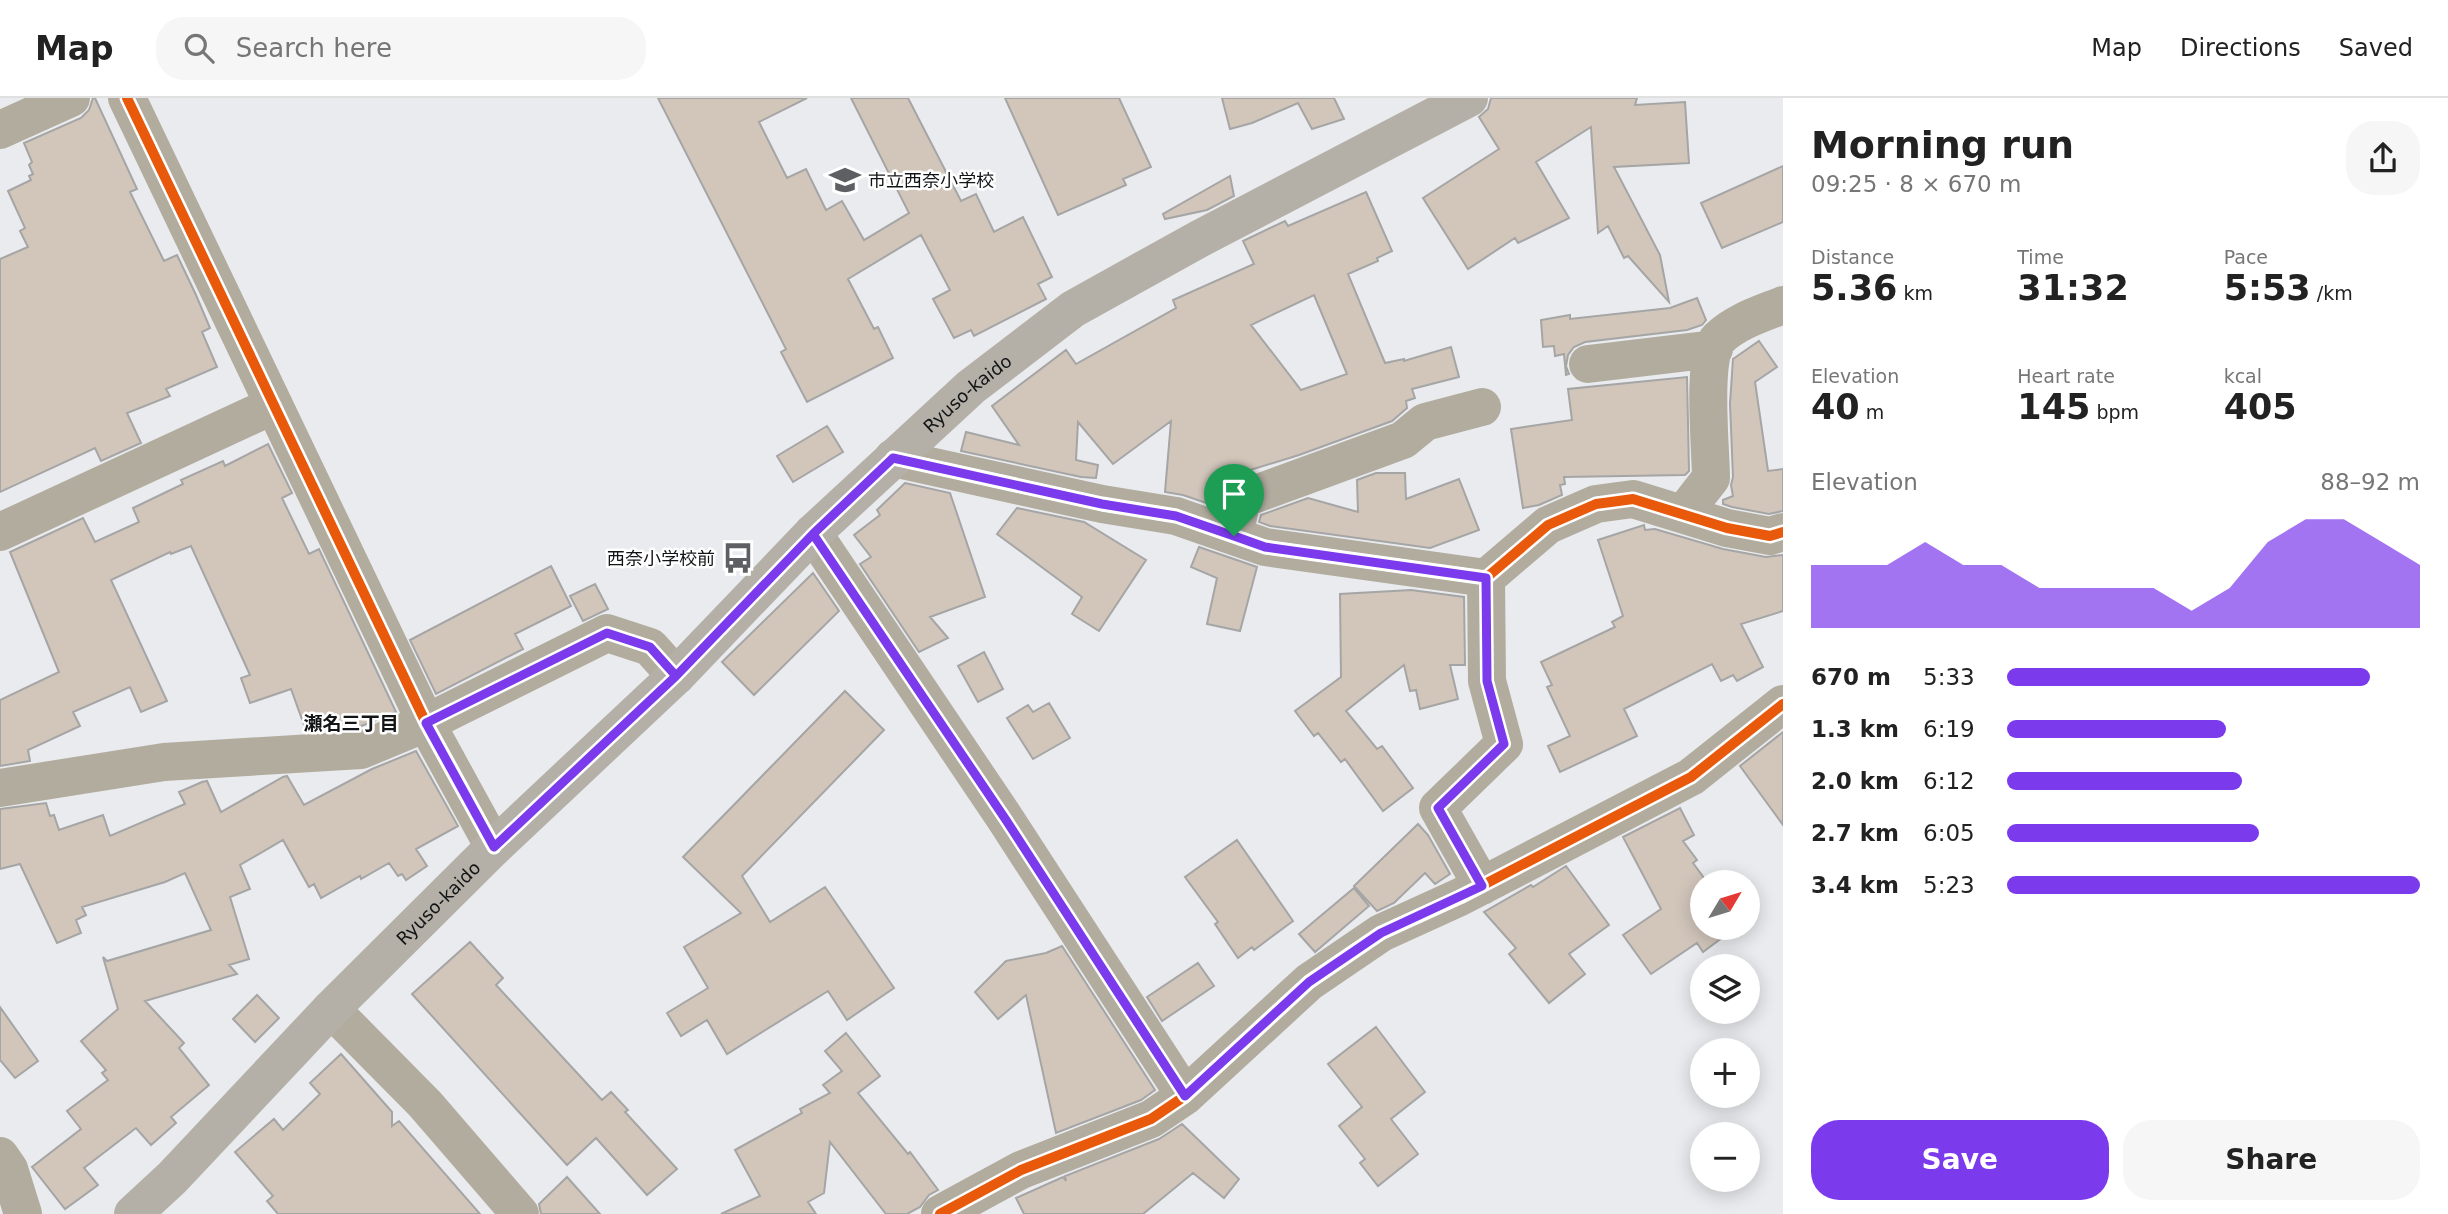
<!DOCTYPE html>
<meta charset="utf-8">
<style>
body{margin:0;font-family:"DejaVu Sans","Noto Sans JP",sans-serif;background:#f6f6f6;color:#222;height:100vh;display:flex;flex-direction:column;font-size:26px;white-space:nowrap}
*{box-sizing:border-box;margin:0}
p{font-size:23px;color:#767676}
.icon{flex:none;width:38px;height:38px;fill:none;stroke:currentColor;stroke-width:2;stroke-linecap:round;stroke-linejoin:round}
.map{position:relative;flex:1;overflow:hidden}
.details{display:flex;flex-direction:column;background:#fff;width:665px}
.details>*{flex:none}
.needle{width:46px;rotate:52deg}
.fabs{position:absolute;left:1690px;top:772px;display:grid;gap:14px}
.fabs a{display:grid;place-items:center;width:70px;height:70px;border-radius:50%;background:#fff;box-shadow:0 4px 18px #0003;font-size:35px}
.pin{position:absolute;display:grid;place-items:center;width:60px;height:60px;color:#fff;margin:-72px -30px;border-radius:50% 50% 50% 0;rotate:-45deg;box-shadow:0 0 7px #0007}
.pin .icon{rotate:45deg}
.round{display:grid;place-items:center;flex:none;width:74px;height:74px;border-radius:28px;background:#f6f6f6}
.headline{display:flex;align-items:center;justify-content:space-between;height:119px;padding:0 28px}
h1{font-size:38px;font-weight:700;line-height:52px}
.stats{display:grid;grid-template-columns:repeat(3,1fr);gap:10px;height:119px;padding:7px 28px}
.stats div{display:grid;align-content:center}
.stats b{font-size:35px;font-weight:700}
.stats small{font-size:19px;font-weight:400}
.stats p{font-size:19px}
.chart{height:196px;padding:14px 28px}
.chart p{display:flex;justify-content:space-between}
.chart svg{width:100%;height:126px;margin-top:7px;fill:#7c3aed;opacity:.7}
.primary-button{display:flex;gap:14px;margin-top:auto;padding:14px 28px}
.primary-button a{flex:1;height:80px;border-radius:28px;background:#7c3aed;color:#fff;font-size:28px;font-weight:700;line-height:80px;text-align:center}
.primary-button a+a{background:#f6f6f6;color:#222}
ul{padding:0 28px;list-style:none;font-size:23px}
li{display:grid;grid-template-columns:112px 84px 1fr;align-items:center;height:52px}
li i{height:18px;border-radius:9px;background:#7c3aed}
header{display:flex;align-items:center;gap:42px;box-sizing:border-box;height:98px;padding:0 35px;background:#fff;border-bottom:2px solid #e0e0e0}
header strong{font-size:33px}
nav{display:flex;gap:38px;margin-inline-start:auto;font-size:24px}
.search{width:490px;height:63px;background:#f6f6f6;display:flex;align-items:center;gap:18px;box-sizing:border-box;padding:0 24px;border-radius:28px;color:#767676;font-size:26px}
main{display:flex;flex:1;min-height:0}
.map>svg:first-child{display:block}
.building{fill:#d2c6bb;stroke:#a5a5a5;stroke-width:2;fill-rule:evenodd}
.lines{fill:none;stroke-linecap:round;stroke-linejoin:round}
.minor{stroke:#b2ac9f;stroke-width:38}
.major{stroke:#b4b0a7;stroke-width:38}
.cycleway-casing{stroke:#fff;stroke-width:15}
.cycleway{stroke:#e8590c;stroke-width:10}
.route-casing{stroke:#fff;stroke-width:14}
.route{stroke:#7c3aed;stroke-width:9}
.labels{text-anchor:middle;dominant-baseline:central;stroke-width:5;stroke-linejoin:round;paint-order:stroke}
.poi-label{font-size:18px;fill:#121416;stroke:#fff;text-anchor:start}
.street-label{font-size:18px;fill:#121416;stroke:#fff}
.neighbourhood-label{font-size:19px;font-weight:bold;fill:#121416;stroke:#fff}
</style>
<header>
<strong>Map</strong>
<div class="search"><svg class="icon" aria-label="search" viewBox="0 0 24 24"><circle cx="10" cy="10" r="6"/><path d="M15 15l6 6"/></svg>Search here</div>
<nav><a>Map</a><a>Directions</a><a>Saved</a></nav>
</header>
<main>
<div class="map">
<svg width="1783" height="1116" viewBox="0 0 1783 1116">
<rect width="100%" height="100%" fill="#e9ebee"/>
<path class="building" d="M93,0H95L137,91L130,94L164,163L177,157L196,197L210,230L202,234L217,269L166,291L170,298L127,315L141,345L101,363L95,350L0,394V161L28,149L20,133L25,130L8,93L31,82L29,78L33,76L29,67L32,64L24,45L81,20L89,12Z
M658,0H807L759,24L787,80L806,71L826,112L842,103L864,142L909,115L851,0H908L961,103L976,96L994,134L1023,119L1052,179L1038,186L1046,201L974,238L971,232L954,240L933,201L950,192L921,137L848,181L874,231L878,229L893,260L807,304L781,254L786,251Z
M1005,0H1119L1151,69L1123,81L1126,87L1058,117Z
M1222,0H1334L1344,21L1312,31L1298,5L1252,25L1230,31Z
M1491,0H1637L1635,7L1685,4L1689,65L1614,69L1660,157L1669,204L1628,158L1624,160L1608,128L1598,135L1591,29L1536,64L1569,120L1518,145L1515,140L1468,171L1423,100L1499,51L1479,19L1488,11Z
M1783,68V124L1722,150L1701,105Z
M1230,78L1234,98L1207,112L1165,121L1163,116Z
M1366,94L1392,153L1377,160L1378,163L1348,176L1385,265L1404,261V263L1451,249L1459,279L1412,291L1415,300L1406,303L1407,310L1392,323L1299,357L1234,377L1231,378L1236,380L1225,387L1218,409L1183,397L1165,394L1171,323L1113,366L1078,324L1076,362L1098,367L1096,380L1081,379L961,353L966,334L1019,347L992,308L1066,252L1076,266L1176,210L1173,202L1254,166L1243,143L1285,123L1288,128ZM1314,197L1347,276L1301,292L1251,227Z
M1697,200L1706,222L1702,227L1687,232L1585,244L1574,249L1568,257L1566,268L1569,276L1566,277L1564,256L1555,258L1554,248L1543,249L1541,222L1570,217V221L1670,210Z
M1759,243L1777,269L1755,284L1768,373L1783,371V413L1769,416L1732,409L1723,406V402L1733,398L1731,387L1733,379L1730,306L1733,261Z
M1687,279L1689,373L1685,377L1564,379L1565,386L1560,387L1562,397L1539,407L1523,410L1511,331L1572,322L1568,291Z
M827,328L843,354L793,384L777,358Z
M268,346L292,395L282,400L309,456L319,451L396,614L359,629L338,632L335,617L304,627L291,591L250,605L241,580L250,577L191,448L171,456L170,454L111,482L167,603L141,614L130,589L73,614L80,628L28,652L30,663L0,668V602L59,574L10,454L83,420L95,444L139,424L133,410L183,386L181,382L223,363L225,368Z
M1376,375H1405L1406,401L1459,381L1479,432L1430,450L1270,428L1259,424L1261,417L1308,400L1358,414L1357,382Z
M905,385L950,395L985,499L930,519L948,540L919,554L860,466L871,459L854,437L880,417L877,412Z
M1017,410L1084,424L1146,462L1099,533L1072,516L1082,499L997,436Z
M1644,427L1645,432L1655,431L1723,451L1766,459L1783,457V513L1741,526L1763,569L1737,583L1733,577L1721,583L1712,566L1624,611L1637,638L1560,674L1548,648L1570,638L1547,589L1552,587L1541,564L1615,529L1612,524L1623,518L1598,442Z
M1199,449L1257,469L1240,533L1207,526L1217,480L1191,469Z
M551,468L571,508L515,536L523,551L436,596L410,542Z
M813,475L839,513L754,597L722,564Z
M595,486L608,511L583,523L570,498Z
M1411,492L1464,499L1465,567H1450L1458,601L1420,611L1416,592L1410,593L1404,567L1346,613L1377,651L1382,648L1413,690L1383,713L1345,661L1341,664L1318,635L1314,638L1295,613L1341,579L1340,496Z
M984,554L1003,591L978,604L958,568Z
M845,593L884,632L742,778L770,824L825,789L894,890L847,922L828,893L727,956L707,922L681,938L667,915L708,890L684,849L741,815L683,759Z
M1049,605L1070,640L1033,661L1007,620L1028,607L1033,614Z
M1783,634V727L1740,668Z
M416,653L458,728L416,751L427,768L406,782L402,776L398,778L389,765L361,781L360,778L321,800L314,786L309,789L283,742L240,767L250,791L230,799L249,861L229,867L237,876L145,903L184,945L179,950L209,987L171,1019L176,1025L151,1047L136,1030L84,1070L98,1087L65,1111L32,1069L81,1031L67,1013L108,982L102,975L106,972L81,943L118,911L103,859L107,863L211,832L185,775L165,784L82,809L86,817L76,822L81,835L57,845L20,766L0,771V711L46,705L50,718L54,717L59,732L103,717L110,738L185,706L179,694L202,684L207,683L221,714L283,679L287,678L304,707L372,671Z
M1680,710L1694,737L1683,743L1697,762L1693,765L1707,784H1703V830H1735L1703,854L1697,845L1651,876L1623,837L1661,811L1623,739Z
M1418,726L1428,737L1450,776L1435,786L1425,775L1394,805L1377,813L1354,788Z
M1237,742L1293,823L1254,852L1252,849L1238,860L1215,826L1218,824L1185,779Z
M1566,768L1609,827L1569,856L1585,876L1549,905L1509,856L1516,850L1484,814L1531,787L1533,789Z
M1354,790L1369,808L1315,854L1299,836Z
M470,844L503,880L496,887L602,1002L611,994L628,1012L625,1014L677,1071L647,1097L596,1040L567,1067L412,896Z
M1062,848L1155,992L1141,1002L1056,1035L1026,897L998,921L975,894L1006,863L1046,855Z
M1198,865L1214,888L1162,923L1147,899Z
M257,897L279,920L255,944L233,921Z
M0,909L38,963L15,980L0,962Z
M1376,929L1425,994L1391,1021L1418,1056L1378,1088L1360,1065L1365,1061L1339,1028L1362,1009L1328,966Z
M846,935L880,978L858,995L908,1056L910,1054L938,1092L929,1097L920,1109L907,1116H886L830,1044L824,1095L808,1104L816,1116H721L760,1098L735,1052L802,1015L800,1011L830,995L823,987L842,973L825,953Z
M341,956L392,1014V1028L399,1023L480,1116H278L267,1103L273,1098L235,1054L274,1021L283,1032L320,996L310,985Z
M1182,1026L1239,1081L1224,1100L1193,1075L1143,1116H1024L1016,1100L1063,1079L1066,1083L1065,1078L1159,1041Z
M567,1079L600,1116H541L539,1106Z"/>
<g class="lines">
<path class="minor" d="M127,0L426,625L494,749
M0,32L71,0
M1588,266L1714,251
M893,360L1102,406L1176,418L1265,449L1486,480L1548,427L1596,406L1633,401L1727,430L1770,438L1783,434
M1683,416L1711,380C1711,353 1701,256 1719,240C1737,223 1761,216 1783,207
M0,434L274,307
M813,435L1006,722L1185,998
M1234,438L1242,401L1403,342L1425,324L1482,309
M0,690L164,664L361,652L426,625L607,535L650,549L676,578
M1482,788L1438,710L1504,646L1487,583L1486,480
M331,911L425,1006L520,1116
M0,1058L9,1071L23,1116
M940,1116L1021,1072L1151,1021L1185,998L1309,884L1381,835L1460,799L1691,679L1783,606"/>
<path class="major" id="s1" d="M133,1116L172,1080L331,911L494,749L676,578L813,435L971,289L1073,211L1199,141L1469,0"/>
<defs>
<path id="cycleway" d="M127,0L426,625L494,749
M893,360L1102,406L1176,418L1265,449L1486,480L1548,427L1596,406L1633,401L1727,430L1770,438L1783,434
M940,1116L1021,1072L1151,1021L1185,998L1309,884L1381,835L1460,799L1691,679L1783,606"/>
</defs>
<use href="#cycleway" class="cycleway-casing"/>
<use href="#cycleway" class="cycleway"/>
</g>
<g class="lines">
<defs>
<path id="route" d="M1234,438L1176,418L1102,406L893,360L813,436L676,578L650,549L607,535L426,625L494,749L676,578L813,436L1006,722L1185,998L1309,884L1381,835L1482,788L1438,710L1504,646L1487,583L1486,480L1265,449L1234,438"/>
</defs>
<use href="#route" class="route-casing"/>
<use href="#route" class="route"/>
</g>
<defs>
<symbol id="school-bare" viewBox="-9 -9 18 18"><path d="M0-5L7-2L0 1L-7-2ZM-4 1L0 2.5L4 1V4Q0 6-4 4Z" fill="#5d5f62" stroke="#fff" stroke-width="2.5" paint-order="stroke"/></symbol>
<symbol id="bus-bare" viewBox="-9 -9 18 18"><path d="M-5-6H5V4H4V6H2V4H-2V6H-4V4H-5ZM-3.5-4V0h7V-4ZM-3.5 1.2v1.5H-2V1.2ZM2 1.2v1.5H3.5V1.2Z" fill="#5d5f62" stroke="#fff" stroke-width="2.5" paint-order="stroke"/></symbol>
</defs>
<g fill-rule="evenodd">
<use href="#school-bare" x="823" y="60" width="44" height="44"/>
<use href="#bus-bare" x="716" y="438" width="44" height="44"/>
</g>
<g class="labels">
<g class="poi-label">
<text x="868" y="82">市立西奈小学校</text>
<text x="715" y="460" text-anchor="end">西奈小学校前</text>
</g>
<g class="street-label">
<text stroke="none"><textPath href="#s1" startOffset="1171">Ryuso-kaido</textPath></text>
<text stroke="none"><textPath href="#s1" startOffset="436">Ryuso-kaido</textPath></text>
</g>
<g class="neighbourhood-label">
<text x="351" y="625">瀬名三丁目</text>
</g>
</g>
</svg>
<div class="fabs">
<a><svg class="needle" viewBox="-14 -14 28 28"><path d="M0-13l5 13h-10z" fill="#e53935"/><path d="M0 13l5-13h-10z" fill="#767676"/></svg></a>
<a><svg class="icon" aria-label="layers" viewBox="0 0 24 24"><path d="M12 4l9 5-9 5-9-5zM3 14l9 5 9-5"/></svg></a>
<a>+</a>
<a>−</a>
</div>
<div class="pin" style="left:1234px;top:438px;background:#1e9e55"><svg class="icon" aria-label="arrive" viewBox="0 0 24 24"><path d="M6 21V4h12l-3 4 3 4H6"/></svg></div>
</div>
<section class="details">
<div class="headline"><div><h1>Morning run</h1><p>09:25 · 8 × 670 m</p></div><a class="round"><svg class="icon" aria-label="share" viewBox="0 0 24 24"><path d="M12 15V3M7 8l5-5 5 5M5 13v7h14v-7"/></svg></a></div>
<div class="stats">
<div><p>Distance</p><b>5.36<small> km</small></b></div>
<div><p>Time</p><b>31:32</b></div>
<div><p>Pace</p><b>5:53<small> /km</small></b></div>
</div>
<div class="stats">
<div><p>Elevation</p><b>40<small> m</small></b></div>
<div><p>Heart rate</p><b>145<small> bpm</small></b></div>
<div><p>kcal</p><b>405</b></div>
</div>
<div class="chart"><p><span>Elevation</span>88–92 m</p>
<svg viewBox="0 0 160 44" preserveAspectRatio="none"><path d="M0 44V22L10 22L20 22L30 14L40 22L50 22L60 30L70 30L80 30L90 30L100 38L110 30L120 14L130 6L140 6L150 14L160 22V44z"/></svg>
</div>
<ul>
<li><b>670 m</b>5:33<i style="width:88%"></i></li>
<li><b>1.3 km</b>6:19<i style="width:53%"></i></li>
<li><b>2.0 km</b>6:12<i style="width:57%"></i></li>
<li><b>2.7 km</b>6:05<i style="width:61%"></i></li>
<li><b>3.4 km</b>5:23<i style="width:100%"></i></li>
</ul>
<div class="primary-button"><a>Save</a><a>Share</a></div>
</section>
</main>
